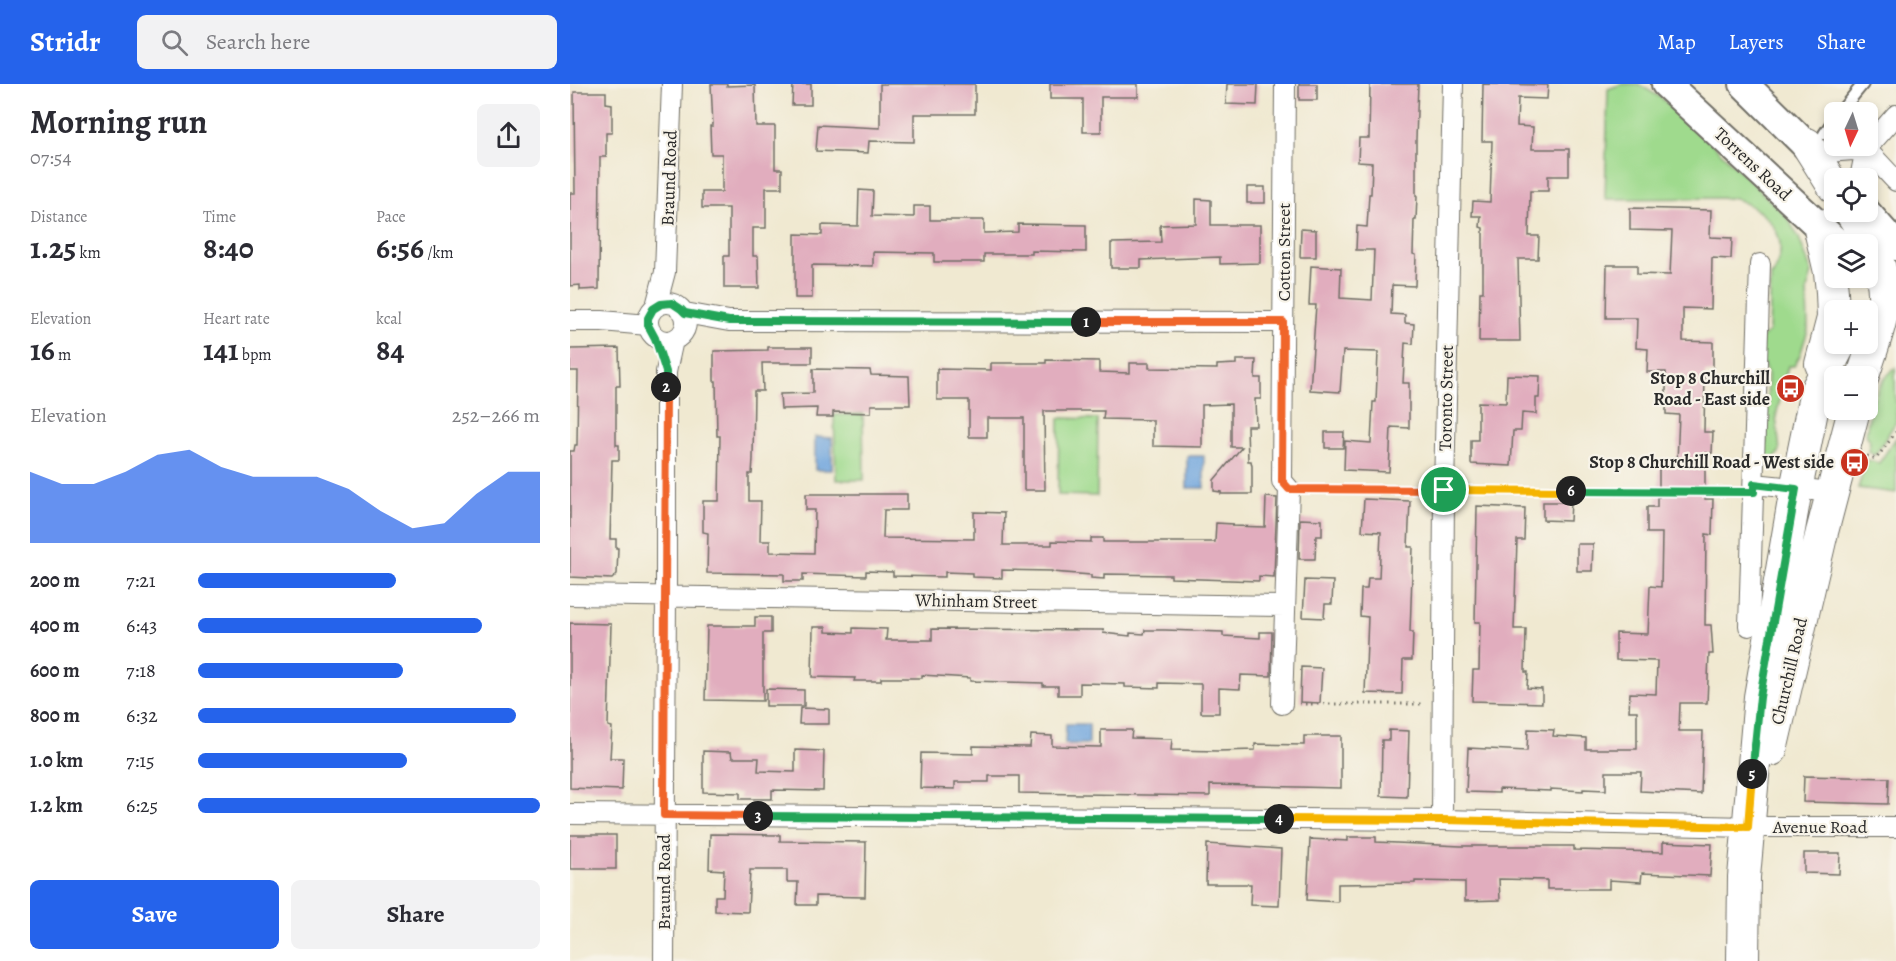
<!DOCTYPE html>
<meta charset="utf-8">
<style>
body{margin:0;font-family:Alegreya,serif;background:#f2f2f3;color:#2b2b33;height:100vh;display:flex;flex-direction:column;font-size:22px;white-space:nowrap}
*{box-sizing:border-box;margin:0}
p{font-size:20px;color:#7c7c81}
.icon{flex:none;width:33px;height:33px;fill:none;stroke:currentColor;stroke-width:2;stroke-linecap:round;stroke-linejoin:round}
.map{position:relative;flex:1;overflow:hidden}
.sheet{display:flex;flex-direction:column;background:#fff;width:570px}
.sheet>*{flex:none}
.needle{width:39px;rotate:184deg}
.fabs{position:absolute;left:1254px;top:18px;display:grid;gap:12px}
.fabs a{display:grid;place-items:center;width:54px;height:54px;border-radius:9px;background:#fff;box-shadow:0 3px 9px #0003;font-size:30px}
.pin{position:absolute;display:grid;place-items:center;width:51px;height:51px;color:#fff;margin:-26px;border:3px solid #fff;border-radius:50%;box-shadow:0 2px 6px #0007}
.km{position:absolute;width:30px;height:30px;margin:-15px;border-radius:50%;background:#222;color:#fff;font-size:16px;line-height:30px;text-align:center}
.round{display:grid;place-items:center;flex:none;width:63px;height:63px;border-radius:9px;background:#f2f2f3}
.summary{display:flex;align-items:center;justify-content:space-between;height:102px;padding:0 30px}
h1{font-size:33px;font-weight:600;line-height:45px}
.metrics{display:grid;grid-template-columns:repeat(3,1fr);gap:9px;height:102px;padding:6px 30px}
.metrics div{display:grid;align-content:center}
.metrics b{font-size:30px;font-weight:600}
.metrics small{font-size:16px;font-weight:400}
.metrics p{font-size:16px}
.chart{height:168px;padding:12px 30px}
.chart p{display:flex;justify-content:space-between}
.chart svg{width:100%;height:108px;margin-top:6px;fill:#2563eb;opacity:.7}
.cta{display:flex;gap:12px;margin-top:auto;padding:12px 30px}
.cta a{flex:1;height:69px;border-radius:9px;background:#2563eb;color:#fff;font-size:24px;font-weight:600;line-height:69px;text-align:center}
.cta a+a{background:#f2f2f3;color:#2b2b33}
ul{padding:0 30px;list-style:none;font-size:20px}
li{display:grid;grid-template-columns:96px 72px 1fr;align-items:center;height:45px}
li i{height:15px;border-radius:8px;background:#2563eb}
header{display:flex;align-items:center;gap:36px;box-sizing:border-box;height:84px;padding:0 30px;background:#2563eb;color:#fff}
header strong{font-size:28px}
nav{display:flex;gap:33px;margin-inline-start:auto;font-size:21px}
.search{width:420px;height:54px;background:#f2f2f3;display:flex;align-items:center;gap:15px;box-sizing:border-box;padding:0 21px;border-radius:9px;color:#7c7c81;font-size:22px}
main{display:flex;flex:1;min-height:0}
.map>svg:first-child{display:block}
.green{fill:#9fda8d;stroke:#65825c;stroke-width:1.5}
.water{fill:#70a5dd;stroke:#4e6884;stroke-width:1.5}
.building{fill:#e1adbe}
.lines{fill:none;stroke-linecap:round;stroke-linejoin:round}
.service-casing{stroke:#706e65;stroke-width:14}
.minor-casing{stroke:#706e65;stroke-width:22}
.secondary-casing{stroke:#706e65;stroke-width:32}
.primary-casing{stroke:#706e65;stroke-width:34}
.path{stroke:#706e65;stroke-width:3;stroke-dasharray:1.5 4.5;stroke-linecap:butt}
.service{stroke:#fff;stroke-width:10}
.minor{stroke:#fff;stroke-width:20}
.secondary{stroke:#fff;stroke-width:28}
.primary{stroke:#fff;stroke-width:32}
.split-1-casing{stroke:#fff;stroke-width:12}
.split-2-casing{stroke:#fff;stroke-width:12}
.split-3-casing{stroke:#fff;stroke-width:12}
.split-4-casing{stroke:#fff;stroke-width:12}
.split-5-casing{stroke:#fff;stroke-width:12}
.split-6-casing{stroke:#fff;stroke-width:12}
.split-7-casing{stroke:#fff;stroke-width:12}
.split-1{stroke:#f0652b;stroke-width:8}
.split-2{stroke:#22a559;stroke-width:8}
.split-3{stroke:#f0652b;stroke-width:8}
.split-4{stroke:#22a559;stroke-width:8}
.split-5{stroke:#f5b400;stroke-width:8}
.split-6{stroke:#22a559;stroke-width:8}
.split-7{stroke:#f5b400;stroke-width:8}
.labels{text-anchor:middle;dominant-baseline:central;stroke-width:4.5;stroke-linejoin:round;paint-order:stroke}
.street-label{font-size:18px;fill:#2b2b2b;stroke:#f7f3e8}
.poi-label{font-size:18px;font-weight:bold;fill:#2b2b2b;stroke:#f7f3e8;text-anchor:end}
</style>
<header>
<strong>Stridr</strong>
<div class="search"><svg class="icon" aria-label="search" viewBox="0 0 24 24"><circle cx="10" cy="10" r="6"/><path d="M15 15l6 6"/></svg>Search here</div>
<nav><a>Map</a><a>Layers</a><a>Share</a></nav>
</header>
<main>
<section class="sheet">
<div class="summary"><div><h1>Morning run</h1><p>07:54</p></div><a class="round"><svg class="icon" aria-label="share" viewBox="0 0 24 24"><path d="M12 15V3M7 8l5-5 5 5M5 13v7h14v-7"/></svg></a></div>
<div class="metrics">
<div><p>Distance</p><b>1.25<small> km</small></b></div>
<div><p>Time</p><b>8:40</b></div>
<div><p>Pace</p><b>6:56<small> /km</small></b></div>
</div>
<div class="metrics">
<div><p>Elevation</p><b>16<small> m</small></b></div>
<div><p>Heart rate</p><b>141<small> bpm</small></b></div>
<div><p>kcal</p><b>84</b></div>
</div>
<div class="chart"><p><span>Elevation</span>252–266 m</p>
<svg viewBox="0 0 160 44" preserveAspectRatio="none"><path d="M0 44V15L10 20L20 20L30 15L40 8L50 6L60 13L70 17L80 17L90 17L100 22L110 31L120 38L130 36L140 24L150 15L160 15V44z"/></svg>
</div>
<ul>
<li><b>200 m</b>7:21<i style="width:58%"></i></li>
<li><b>400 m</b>6:43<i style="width:83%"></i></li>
<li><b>600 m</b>7:18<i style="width:60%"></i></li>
<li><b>800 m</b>6:32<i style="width:93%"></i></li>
<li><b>1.0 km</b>7:15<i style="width:61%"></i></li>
<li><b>1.2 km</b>6:25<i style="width:100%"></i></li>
</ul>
<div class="cta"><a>Save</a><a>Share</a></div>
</section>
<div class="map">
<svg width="1326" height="877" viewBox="0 0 1326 877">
<rect width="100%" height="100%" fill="#f7f3e8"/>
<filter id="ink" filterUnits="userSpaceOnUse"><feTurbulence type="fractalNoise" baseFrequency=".0167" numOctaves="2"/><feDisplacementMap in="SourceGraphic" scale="12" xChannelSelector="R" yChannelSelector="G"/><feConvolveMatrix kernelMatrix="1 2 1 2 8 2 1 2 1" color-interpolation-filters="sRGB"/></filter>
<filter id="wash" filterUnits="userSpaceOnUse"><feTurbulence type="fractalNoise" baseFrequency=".008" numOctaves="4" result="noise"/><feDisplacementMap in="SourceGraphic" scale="24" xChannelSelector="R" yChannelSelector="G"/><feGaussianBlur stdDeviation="1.35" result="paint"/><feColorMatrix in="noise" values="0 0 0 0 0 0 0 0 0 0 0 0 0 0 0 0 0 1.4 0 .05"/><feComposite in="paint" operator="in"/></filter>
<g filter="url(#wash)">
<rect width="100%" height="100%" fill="#f0e9d1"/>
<path class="green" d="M1052,0H1068L1090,13L1131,49L1217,133L1229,154L1242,189L1237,206L1238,246L1230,271L1224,282H1218L1206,332L1210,367L1206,373L1202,376L1193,373L1190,370L1196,360L1198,290L1190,275L1191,255L1199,248L1201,191H1203C1223,153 1199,128 1164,114L1035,115L1038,5Z
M1325,284L1326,338L1305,371L1298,368L1300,357L1296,350C1300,324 1304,302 1325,284Z
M293,330L294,396H266L264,331Z
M489,334L528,335L527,412L488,411Z
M1326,354V409L1288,404L1297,376L1309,379Z"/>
<path class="water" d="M245,353L262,354V386H245Z
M617,372H634V404H617Z
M496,640H519V660H495Z"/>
<g id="blocks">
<path class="building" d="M141,0H157V2L185,1L186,42H205V85H212V104H196V144H183V172H188L189,204H154V172H159V124H132V108H152V70H141L140,42H143Z
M223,0H241V21H222Z
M310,0H405V30H344V58L299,57L298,69L246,67L248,41L310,44Z
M480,0H568V13H531V48H513V15H480Z
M657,0H688L687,21L656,20Z
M729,0H747V16H729Z
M800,0H848L846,55V112H847L846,136H844L843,170L846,171L845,202L822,201L821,230L835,231V239L844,240L843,260L835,259L833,299H839V344L821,343L819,388L774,386L775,357L801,359L803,318H806L808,268L773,267L770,308L740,306L746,221H739L741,182L771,184L770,214L802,216L804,166H786L787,142L797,143L799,110H801L802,79L788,78L789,54H799Z
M913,0L978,1L977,15L948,14L947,42L963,43L962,65H999V92H978V107H960L959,152H969L968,175H948L950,257H909L910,208H913V144L910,143L911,132H902L903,117L920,118L922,57H912Z
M4,8H36V19L42,20V49H36V73H30L29,205L10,206V201L0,202V109H5Z
M677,103H695V119H677Z
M289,106L303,107L302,132L344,133V122H360V136H414V149L448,148V140L516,141V168L462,167V170H414V178H364V169L303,168V182L242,181V214H225V150L252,151V141L288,142Z
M626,115L641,116V141H690V179L650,180V173L571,176V184H541V159L591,158L590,141L626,140Z
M1060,124L1141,126L1140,153L1162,154L1161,175L1142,174L1141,225L1113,224V257L1143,258V289L1135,288L1134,348H1143L1142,369H1135V415H1143L1142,451L1136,450L1135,541H1141L1143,570H1139L1137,619H1110L1109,647H1133L1131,710L1070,707L1071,688H1036V706L1013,705V707L981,705V707L929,705V709L896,708L898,664L957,667L958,645L984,646L983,652L1016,654V665H1067V627H1059L1060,609L1086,610L1087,577L1046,576V549L1078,550L1080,502L1091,503L1092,449H1077V423H1087V413H1089V378H1107L1109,331L1096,330V288H1077L1078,265L1066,264L1067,234H1036L1037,181H1067V190L1100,191L1102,147L1060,146Z
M731,145L746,146V173H730Z
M198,263H242V279H192L193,307H184L183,375L182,390H179V417H191L190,457H200V468L244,469L245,426H236V410H337V426H314L313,454L404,455V428L434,429L433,461H482V457L521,458V454H533V458H645L646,439L663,440L662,442L695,443L696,413L707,414L704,493L689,492V497L601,494V491L534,490V495L521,494V491L482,488V487L432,486V494L402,493V489L375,488V493L323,492V488L296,487V492L233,490V497H214V490L137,489L138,449L133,448V417H149L150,352H147L146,297H144V267L198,266Z
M49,264L50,302H46V361H49V376H42L40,455H46V464H48L47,490L42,495L0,493V367H4L5,361H7L8,287H0V269L1,265Z
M476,276L529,277V288L560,289V279H579V284L647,285V281L666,280V276H686L685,294H691V315H685L686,342H677L678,377H681L682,382V410H651V408L644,407V396L672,363H661V320L632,321V363L583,362V336L533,335L534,327H474L475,406H454V334H417V353H399V316H367V285L421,286V279H476Z
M243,285L300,286L301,291L339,292L340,321H301V329L263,328V333H246L247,324L211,325L210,310L243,309Z
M937,291L970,292L969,314H966V330L952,329L951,347H943L941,382L901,380V356H908V318L936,319Z
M755,348H774L773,364H755Z
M794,415L840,417L838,463H843L840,548H843L842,576H833L832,610L795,609L798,533L790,532L791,505H797L798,494H809L811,448L792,447Z
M973,418H1001L1000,437L973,436Z
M907,422L955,424L954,456H947L944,545H956L955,588H958L957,604L972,605V619L902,617L903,586H909L910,538H905Z
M730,435L752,436V452H746L745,475H729Z
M1007,460H1023L1022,487H1007Z
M735,496L763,497L762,520H755L754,534L733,533Z
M185,533H201V549H193V617L135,616L137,542H185Z
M0,539L41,540L38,642L42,643L40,674H53L52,706L0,704Z
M243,543H256V548L283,549V544L317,545L316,556H362V545L534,546L533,549L560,552V549L574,550L575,546H595L653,548V552L690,554V548H702L701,592L671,591L670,605L649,604V629H631V600L589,599V604L555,603V600L510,599V611H488V602H473V599L400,597V594L352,591V594H311V597H284L285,594L242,593Z
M731,583L752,584L750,619L730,618Z
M196,605L234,606V622H196Z
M230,624L259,625V640H229Z
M531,646H562L561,654L602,655L601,666L648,667L685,666V660L734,661V652H771V704L640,701V712L449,709V692H419V698H385V705L350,704L351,669L403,670V662L460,663L461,651L482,652V662L531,663Z
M819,646L839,647L837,713L811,712L812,656H819Z
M225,666L254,667L253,707L202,706V715H170V709L133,708V667L161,668L162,674H189L188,687L225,688Z
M1234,692L1319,694L1318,720L1233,718Z
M140,750L210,751V757L296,758L295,813L246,812V821H227L228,798H217V786H180L178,828L145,827V812H153L154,786L139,785Z
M0,751H46V785H0Z
M778,753H806V758L891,762H1004V766L1093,768V758L1142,760L1140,792L1072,789L1071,798L1039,796V805H977V796L929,795L930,816L895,817V798L845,797V799L768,800V818L737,816L740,755L778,757Z
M637,760L711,765L709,822L680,821L681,800H636Z
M1234,769H1270L1269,790L1234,789Z"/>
</g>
</g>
<g filter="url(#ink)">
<use href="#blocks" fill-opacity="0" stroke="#706e65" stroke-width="1.5"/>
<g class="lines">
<defs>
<path id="service" d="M1270,28L1293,0
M1254,50L1264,35"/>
<path id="minor" d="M1296,65L1326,97
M1245,69L1296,65
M1290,94L1296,65L1326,31
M78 238a19 19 0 1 1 38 0a19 19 0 1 1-38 0Z
M86,222L95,188L102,0
M115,229L159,237L713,238
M0,237H32L78,241
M1184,400L1262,408
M0,511L715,522
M1179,542L1190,180
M712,620L719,405L712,397L715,0
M0,730L872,736L1178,743H1326
M872,736L874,406L883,0
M94,877L96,511V288L103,256"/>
<path id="secondary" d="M1096,0L1266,158
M1174,0L1253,78
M1296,128L1326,162"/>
<path id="primary" d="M1237,60L1264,103
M1281,128C1299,155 1319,190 1313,224C1309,247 1300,270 1293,292
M1249,141L1260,188L1262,208L1263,234L1251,280
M1201,666L1252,448L1284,326
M1173,877L1174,793L1190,613L1226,405L1246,307L1270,260"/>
</defs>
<use href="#service" class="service-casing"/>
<use href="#minor" class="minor-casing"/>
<use href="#secondary" class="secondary-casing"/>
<use href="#primary" class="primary-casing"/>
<path class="path" d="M1297,372L1306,375L1326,348
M736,405L855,406
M892,406L1167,408
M729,620H854"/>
<use href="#service" class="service"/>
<use href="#minor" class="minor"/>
<use href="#secondary" class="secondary"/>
<use href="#primary" class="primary"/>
</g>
</g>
<g class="lines" filter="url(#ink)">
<defs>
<path id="split-1" d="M516,238H713L712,397L719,405L874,406"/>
<path id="split-2" d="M96,303V288L85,254L78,241V234L83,225L91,220L102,219L111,225L115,229L159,237L516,238"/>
<path id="split-3" d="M96,303L94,731L188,732"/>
<path id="split-4" d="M188,732L709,735"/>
<path id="split-5" d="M709,735L872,736L1178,743L1182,690"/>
<path id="split-6" d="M1001,407L1184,408V400L1226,405L1190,613L1182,690"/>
<path id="split-7" d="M874,406L1001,407"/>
</defs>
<use href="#split-1" class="split-1-casing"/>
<use href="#split-2" class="split-2-casing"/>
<use href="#split-3" class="split-3-casing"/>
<use href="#split-4" class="split-4-casing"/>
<use href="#split-5" class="split-5-casing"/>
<use href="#split-6" class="split-6-casing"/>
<use href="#split-7" class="split-7-casing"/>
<use href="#split-1" class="split-1"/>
<use href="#split-2" class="split-2"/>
<use href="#split-3" class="split-3"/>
<use href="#split-4" class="split-4"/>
<use href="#split-5" class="split-5"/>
<use href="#split-6" class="split-6"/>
<use href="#split-7" class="split-7"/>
</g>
<defs>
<symbol id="bus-disc" viewBox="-11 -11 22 22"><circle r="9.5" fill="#c8321e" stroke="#f7f3e8"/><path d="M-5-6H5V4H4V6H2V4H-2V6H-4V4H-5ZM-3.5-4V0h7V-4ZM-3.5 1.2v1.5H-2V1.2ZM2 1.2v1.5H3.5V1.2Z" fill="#fff"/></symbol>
</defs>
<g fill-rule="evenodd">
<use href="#bus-disc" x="1204" y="288" width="33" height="33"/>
<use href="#bus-disc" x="1268" y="362" width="33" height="33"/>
</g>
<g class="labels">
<g class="street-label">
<text transform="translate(1183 80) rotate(43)">Torrens Road</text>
<text transform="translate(99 94) rotate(-88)">Braund Road</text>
<text transform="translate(714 168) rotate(-90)">Cotton Street</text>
<text transform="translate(876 314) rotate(-89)">Toronto Street</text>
<text transform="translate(406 517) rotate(1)">Whinham Street</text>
<text transform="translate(1219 587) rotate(-77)">Churchill Road</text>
<text x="1250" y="743">Avenue Road</text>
<text transform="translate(94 798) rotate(-90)">Braund Road</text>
</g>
<g class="poi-label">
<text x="1200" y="294">Stop 8 Churchill<tspan x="1200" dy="21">Road - East side</tspan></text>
<text x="1264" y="378">Stop 8 Churchill Road - West side</text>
</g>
</g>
</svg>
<div class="fabs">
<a><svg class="needle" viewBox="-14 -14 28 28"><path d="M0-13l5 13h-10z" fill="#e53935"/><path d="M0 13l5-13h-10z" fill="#7c7c81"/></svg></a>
<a><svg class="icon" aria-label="locate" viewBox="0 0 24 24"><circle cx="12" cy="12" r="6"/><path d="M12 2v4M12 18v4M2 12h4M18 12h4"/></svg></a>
<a><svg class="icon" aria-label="layers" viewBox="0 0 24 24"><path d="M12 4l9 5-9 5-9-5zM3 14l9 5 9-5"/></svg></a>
<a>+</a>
<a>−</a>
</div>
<div class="pin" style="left:874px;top:406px;background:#1e9e55"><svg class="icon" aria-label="arrive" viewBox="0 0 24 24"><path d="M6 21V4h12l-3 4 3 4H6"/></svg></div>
<b class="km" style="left:516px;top:238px">1</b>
<b class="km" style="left:96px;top:303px">2</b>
<b class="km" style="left:188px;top:732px">3</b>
<b class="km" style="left:709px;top:735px">4</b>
<b class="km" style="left:1182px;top:690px">5</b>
<b class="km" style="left:1001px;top:407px">6</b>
</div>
</main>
